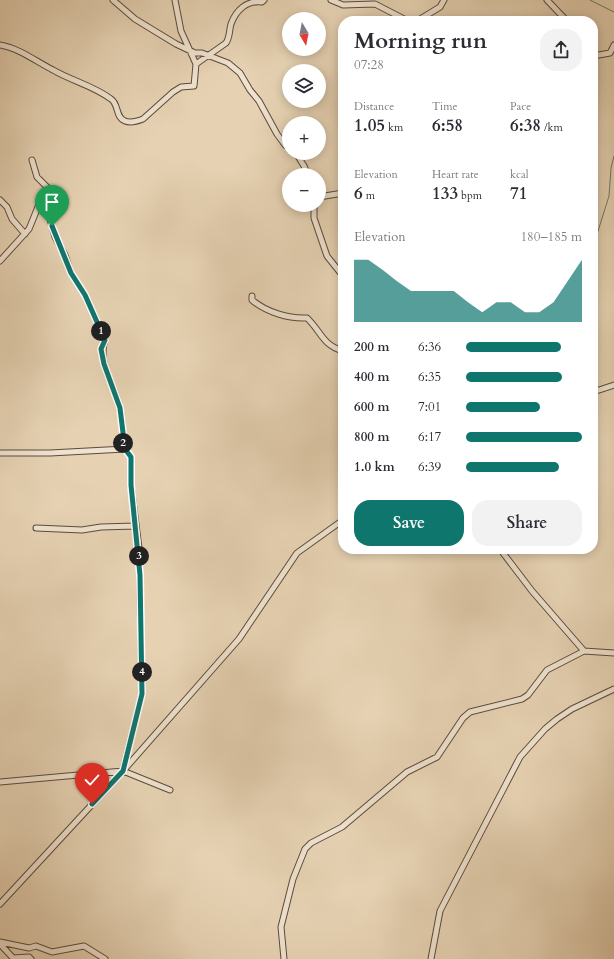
<!DOCTYPE html>
<meta charset="utf-8">
<style>
body{margin:0;font-family:Cardo,serif;background:#f2f2f3;color:#2b2b33;height:100vh;display:flex;flex-direction:column;font-size:15px;white-space:nowrap}
*{box-sizing:border-box;margin:0}
p{font-size:13px;color:#7c7c81}
.icon{flex:none;width:22px;height:22px;fill:none;stroke:currentColor;stroke-width:2;stroke-linecap:round;stroke-linejoin:round}
.map{position:relative;flex:1;overflow:hidden}
.sheet{position:absolute;left:338px;top:16px;width:260px;height:538px;display:flex;flex-direction:column;background:#fff;border-radius:16px;box-shadow:0 2px 10px #0003}
.sheet>*{flex:none}
.needle{width:26px;rotate:170deg}
.controls{position:absolute;left:282px;top:12px;display:grid;gap:8px}
.controls a{display:grid;place-items:center;width:44px;height:44px;border-radius:50%;background:#fff;box-shadow:0 2px 10px #0003;font-size:20px}
.pin{position:absolute;display:grid;place-items:center;width:34px;height:34px;color:#fff;margin:-41px -17px;border-radius:50% 50% 50% 0;rotate:-45deg;box-shadow:0 0 4px #0007}
.pin .icon{rotate:45deg}
.km{position:absolute;width:20px;height:20px;margin:-10px;border-radius:50%;background:#222;color:#fff;font-size:11px;line-height:20px;text-align:center}
.round{display:grid;place-items:center;flex:none;width:42px;height:42px;border-radius:16px;background:#f2f2f3}
.overview{display:flex;align-items:center;justify-content:space-between;height:68px;padding:0 16px}
h1{font-size:22px;font-weight:700;line-height:30px}
.stats{display:grid;grid-template-columns:repeat(3,1fr);gap:6px;height:68px;padding:4px 16px}
.stats div{display:grid;align-content:center}
.stats b{font-size:17px;font-weight:700}
.stats small{font-size:11px;font-weight:400}
.stats p{font-size:11px}
.chart{height:112px;padding:8px 16px}
.chart p{display:flex;justify-content:space-between}
.chart svg{width:100%;height:72px;margin-top:4px;fill:#0f766e;opacity:.7}
.primary-button{display:flex;gap:8px;margin-top:auto;padding:8px 16px}
.primary-button a{flex:1;height:46px;border-radius:16px;background:#0f766e;color:#fff;font-size:16px;font-weight:700;line-height:46px;text-align:center}
.primary-button a+a{background:#f2f2f3;color:#2b2b33}
ul{padding:0 16px;list-style:none;font-size:13px}
li{display:grid;grid-template-columns:64px 48px 1fr;align-items:center;height:30px}
li i{height:10px;border-radius:5px;background:#0f766e}
.map>svg:first-child{display:block}
.lines{fill:none;stroke-linecap:round;stroke-linejoin:round}
.stream{stroke:#6c7a6e;stroke-width:1}
.minor-casing{stroke:#5a4b3f;stroke-width:7}
.minor{stroke:#efe2ce;stroke-width:5}
.route-casing{stroke:#fff;stroke-width:8}
.route{stroke:#0f766e;stroke-width:5}
</style>
<div class="map">
<svg width="614" height="959" viewBox="0 0 614 959">
<rect width="100%" height="100%" fill="#e6d2b3"/>
<filter id="stains"><feTurbulence type="fractalNoise" baseFrequency=".005" numOctaves="4"/><feColorMatrix values="0 0 0 0 .2 0 0 0 0 .09 0 0 0 0 .02 0 0 0 .5 -.17"/></filter>
<radialGradient id="worn" r=".72"><stop offset=".6" stop-color="#630" stop-opacity="0"/><stop offset="1" stop-color="#630" stop-opacity=".3"/></radialGradient>
<g class="lines">
<path class="stream" d="M590,0L614,12
M593,247L609,196L611,168L614,156"/>
<defs>
<path id="minor" d="M113,0L135,19L176,44L195,53H202L228,63L240,73L250,90L259,101L277,134L285,145L289,147
M175,0L181,31L196,64
M331,0L343,5L375,4L408,21H417L440,7L444,0
M547,0L567,21
M0,45C19,48 37,62 53,70C72,81 94,86 111,99C119,104 115,117 125,121C130,123 138,121 143,119L173,92L181,87L194,86L196,64L226,43C230,37 229,31 231,24C236,10 247,0 262,2L264,0
M593,56L610,53L614,45
M296,153L304,166L308,175
M32,160L37,177L47,187L49,215L55,237L65,255L71,273L85,295L105,340C97,363 115,386 120,409C123,422 122,436 125,449
M319,197L343,193
M0,200L7,207L12,219L25,234
M314,205V218L327,256L343,276
M0,261L29,229L40,202L47,193
M252,296V300C266,312 289,319 307,318C321,331 322,345 343,351
M593,392L614,385
M0,453H50L125,449L131,457V485L139,548L142,694L123,769
M36,528L82,530L101,527L135,526
M500,549L532,591L584,651L614,653
M0,782L123,771L170,790
M0,904L123,771L239,639L297,553L343,520
M0,942L29,948L36,946L52,952L84,946L105,959
M0,944L13,958L29,957L31,959
M284,959L281,927L293,879L305,849L311,843L342,827L407,772L437,757L463,718L470,712L522,699L528,695L547,670L584,651
M431,959L440,911L520,757L545,729L557,719L572,709L614,689"/>
</defs>
<use href="#minor" class="minor-casing"/>
<use href="#minor" class="minor"/>
</g>
<g class="lines">
<defs>
<path id="route" d="M52,226L71,273L85,295L105,340L101,349L104,364L120,408L125,449L131,457V485L140,575L142,694L123,771L92,804"/>
</defs>
<use href="#route" class="route-casing"/>
<use href="#route" class="route"/>
</g>
<rect width="100%" height="100%" filter="url(#stains)"/>
<rect width="100%" height="100%" fill="url(#worn)"/>
</svg>
<div class="controls">
<a><svg class="needle" viewBox="-14 -14 28 28"><path d="M0-13l5 13h-10z" fill="#e53935"/><path d="M0 13l5-13h-10z" fill="#7c7c81"/></svg></a>
<a><svg class="icon" aria-label="layers" viewBox="0 0 24 24"><path d="M12 4l9 5-9 5-9-5zM3 14l9 5 9-5"/></svg></a>
<a>+</a>
<a>−</a>
</div>
<div class="pin" style="left:52px;top:226px;background:#1e9e55"><svg class="icon" aria-label="arrive" viewBox="0 0 24 24"><path d="M6 21V4h12l-3 4 3 4H6"/></svg></div>
<div class="pin" style="left:92px;top:804px;background:#d93025"><svg class="icon" aria-label="check" viewBox="0 0 24 24"><path d="M5 12l5 5 9-10"/></svg></div>
<b class="km" style="left:101px;top:331px">1</b>
<b class="km" style="left:123px;top:443px">2</b>
<b class="km" style="left:139px;top:556px">3</b>
<b class="km" style="left:142px;top:672px">4</b>
<section class="sheet">
<div class="overview"><div><h1>Morning run</h1><p>07:28</p></div><a class="round"><svg class="icon" aria-label="share" viewBox="0 0 24 24"><path d="M12 15V3M7 8l5-5 5 5M5 13v7h14v-7"/></svg></a></div>
<div class="stats">
<div><p>Distance</p><b>1.05<small> km</small></b></div>
<div><p>Time</p><b>6:58</b></div>
<div><p>Pace</p><b>6:38<small> /km</small></b></div>
</div>
<div class="stats">
<div><p>Elevation</p><b>6<small> m</small></b></div>
<div><p>Heart rate</p><b>133<small> bpm</small></b></div>
<div><p>kcal</p><b>71</b></div>
</div>
<div class="chart"><p><span>Elevation</span>180–185 m</p>
<svg viewBox="0 0 160 44" preserveAspectRatio="none"><path d="M0 44V6L10 6L20 12L30 19L40 25L50 25L60 25L70 25L80 32L90 38L100 32L110 32L120 38L130 38L140 32L150 19L160 6V44z"/></svg>
</div>
<ul>
<li><b>200 m</b>6:36<i style="width:82%"></i></li>
<li><b>400 m</b>6:35<i style="width:83%"></i></li>
<li><b>600 m</b>7:01<i style="width:64%"></i></li>
<li><b>800 m</b>6:17<i style="width:100%"></i></li>
<li><b>1.0 km</b>6:39<i style="width:80%"></i></li>
</ul>
<div class="primary-button"><a>Save</a><a>Share</a></div>
</section>
</div>
